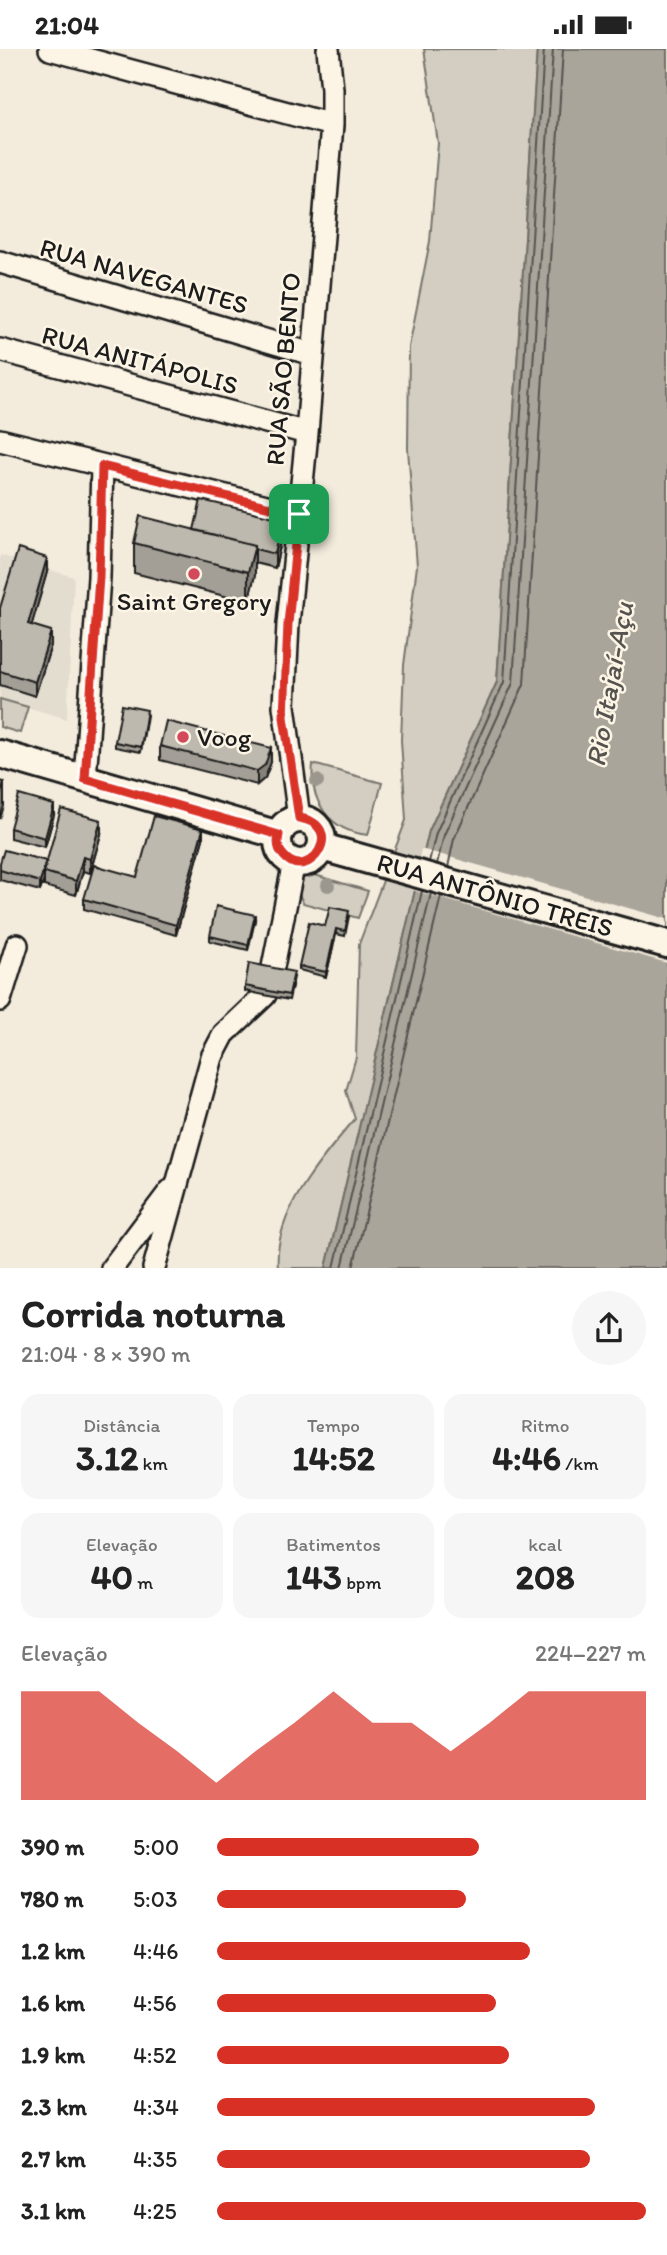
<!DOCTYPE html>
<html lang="pt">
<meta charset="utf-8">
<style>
body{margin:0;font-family:Itim,sans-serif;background:#f6f6f6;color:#222;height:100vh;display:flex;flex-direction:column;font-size:26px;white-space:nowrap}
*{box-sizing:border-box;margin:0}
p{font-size:23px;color:#767676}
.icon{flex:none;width:38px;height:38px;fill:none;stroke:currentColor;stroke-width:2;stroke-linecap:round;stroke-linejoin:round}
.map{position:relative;height:1219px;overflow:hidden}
.side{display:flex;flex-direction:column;background:#fff;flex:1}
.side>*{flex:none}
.pin{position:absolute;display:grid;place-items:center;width:60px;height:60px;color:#fff;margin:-30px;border-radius:14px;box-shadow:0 4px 10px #0006}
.round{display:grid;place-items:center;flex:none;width:74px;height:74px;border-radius:37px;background:#f6f6f6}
.head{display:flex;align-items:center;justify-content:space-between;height:119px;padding:0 21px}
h1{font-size:38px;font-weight:700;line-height:52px}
.figures{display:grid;grid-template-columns:repeat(3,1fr);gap:10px;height:119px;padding:7px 21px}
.figures div{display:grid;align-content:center;border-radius:18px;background:#f6f6f6;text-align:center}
.figures b{font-size:35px;font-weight:700}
.figures small{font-size:19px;font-weight:400}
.figures p{font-size:19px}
.chart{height:196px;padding:14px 21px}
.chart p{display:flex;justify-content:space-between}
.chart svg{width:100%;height:126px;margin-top:7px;fill:#d93025;opacity:.7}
ul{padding:0 21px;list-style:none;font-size:23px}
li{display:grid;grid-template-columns:112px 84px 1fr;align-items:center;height:52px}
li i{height:18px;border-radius:9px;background:#d93025}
.status{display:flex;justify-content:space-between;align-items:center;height:49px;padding:0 35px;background:#fff;direction:ltr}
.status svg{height:19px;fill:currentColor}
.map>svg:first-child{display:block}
.built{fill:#e3ddcf}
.green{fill:#d3cec1;stroke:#78756e;stroke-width:2}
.water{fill:#aaa59b;stroke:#716e68;stroke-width:2}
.pier{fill:#f3ecdd}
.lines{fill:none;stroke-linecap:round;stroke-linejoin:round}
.shore{stroke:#55534f;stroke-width:2}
.minor-casing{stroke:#1c1c1c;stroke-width:26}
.major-casing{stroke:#1c1c1c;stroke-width:32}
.minor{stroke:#fcf5e5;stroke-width:21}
.major{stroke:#fcf5e5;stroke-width:26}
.tree{fill:#9b978e}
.wall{fill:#a39f96;stroke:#1c1c1c;stroke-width:2}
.shaded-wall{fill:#85827a;stroke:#1c1c1c;stroke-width:2}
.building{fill:#beb9ae;stroke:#1c1c1c;stroke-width:2}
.route-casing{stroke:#fff;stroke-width:14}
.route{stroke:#d93025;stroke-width:9}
.poi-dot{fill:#d1495b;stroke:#fcf5e5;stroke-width:2.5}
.labels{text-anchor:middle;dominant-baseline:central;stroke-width:5;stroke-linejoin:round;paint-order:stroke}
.street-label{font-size:26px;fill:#1c1c1c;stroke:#fcf5e5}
.poi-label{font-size:26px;fill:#1c1c1c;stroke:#fcf5e5}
.water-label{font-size:28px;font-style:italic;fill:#55534f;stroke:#fcf5e5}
</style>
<div class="status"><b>21:04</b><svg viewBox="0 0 49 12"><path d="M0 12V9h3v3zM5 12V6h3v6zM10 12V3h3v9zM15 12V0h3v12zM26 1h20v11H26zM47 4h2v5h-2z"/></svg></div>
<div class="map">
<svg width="667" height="1219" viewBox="0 0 667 1219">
<rect width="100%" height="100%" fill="#f3ecdd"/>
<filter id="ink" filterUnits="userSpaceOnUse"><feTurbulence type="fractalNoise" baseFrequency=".0143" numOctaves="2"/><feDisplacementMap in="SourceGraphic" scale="14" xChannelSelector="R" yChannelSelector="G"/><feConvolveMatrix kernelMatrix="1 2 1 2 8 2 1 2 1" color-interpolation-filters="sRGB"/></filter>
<g filter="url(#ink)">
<path class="built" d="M0,506L74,528L67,670L0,650Z"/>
<path class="green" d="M424,0H537L497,633L429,782L326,1219H278C273,1164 321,1110 355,1070L346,1042L356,1008L359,895L406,771L401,691L404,616L417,517L408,400L409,298L430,192L438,94Z
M0,650L28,658L20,684L0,678Z
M313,715L382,734L368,786C329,782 309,752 313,715Z
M305,823L368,842L358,869L303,854L299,845Z"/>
<path class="water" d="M537,0H667V1219H326L429,782L497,633Z"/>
<path class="pier" d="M421,800L667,870V914L412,841Z"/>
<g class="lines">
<path class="shore" d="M429,813L436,784L504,633L544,0
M437,815L444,786L513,634L553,0
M448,818L454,790L524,635L563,0
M334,1219L422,842
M342,1219L431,844
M353,1219L441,847"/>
<defs>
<path id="minor" d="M50,0L332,76
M0,213L312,305
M0,301L307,384
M0,391L299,465
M85,730L99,528L102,417
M299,769L284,657L288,575L307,384L332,76V40L328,0
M272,923L294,813
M0,951L17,896
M112,1219L170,1142
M154,1219L212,1008L224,985L265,946"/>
<path id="major" d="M0,705L279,786
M278 792a22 22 0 1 1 44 0a22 22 0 1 1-44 0Z
M322,798L667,895"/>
</defs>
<use href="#minor" class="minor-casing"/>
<use href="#major" class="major-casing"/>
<use href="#minor" class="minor"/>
<use href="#major" class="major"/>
</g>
<g class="tree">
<circle cx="317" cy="732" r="7"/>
<circle cx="328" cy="836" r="7"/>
</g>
<path class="wall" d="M194,481L283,484L275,519L255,514V526L248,553L134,524V494Z
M47,523L31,577L51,596L35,647L0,636V559Z
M147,666L141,703L115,698V693Z
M160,697L271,713L265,729L257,736L160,711Z
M54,766L45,798L10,789V779Z
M101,785L90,824L83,822L76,846L44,837V831L40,842L0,831V814L46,812Z
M203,790L176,886L84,860V850L137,828Z
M349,867L345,887L336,885L326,928L299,921V917L325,877Z
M255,871L248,901L210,892V887Z
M294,928L289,951L245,942V937Z"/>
<path class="shaded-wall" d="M283,470V484L275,519V505Z
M255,496V526L248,553V523Z
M47,509V523L28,589V575Z
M51,582V596L35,647V633Z
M271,699V713L265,729L257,736V722Z
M4,733V757L0,770V746Z
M54,756V766L45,798V789Z
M101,771V785L90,824V810Z
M203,780V790L176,886V876Z
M83,808V822L76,846V832Z
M46,812L44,823V831L40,842V833Z
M255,866V871L248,901V896Z
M336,880V885L326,928V923Z"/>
<path class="building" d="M201,451L283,470L275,505L255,500V496L194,481Z
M140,467L255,496L248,523L134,494Z
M18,500L47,509L28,575L51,582L35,633L0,622V559Z
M122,656L147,661L141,698L115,693Z
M166,672L271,699L265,716L257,722L160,697Z
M0,732L4,733L0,746Z
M19,746L54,756L45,789L10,779Z
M61,760L101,771L90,810L83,808L76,832L44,823Z
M154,767L203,780L176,876L84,850L94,816L137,828Z
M4,801L46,812L40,833L0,821V814Z
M216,857L255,866L248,896L210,887Z
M330,858L349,862L345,882L336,880L326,923L299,917L309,873L325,877Z
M249,914L294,923L289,946L245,937Z"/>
</g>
<g class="lines" filter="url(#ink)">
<defs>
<path id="route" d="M102,417L299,465L288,575L284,668L299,769C348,776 309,836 284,807C278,801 277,794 279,786L85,730L99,528Z"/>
</defs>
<use href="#route" class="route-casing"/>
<use href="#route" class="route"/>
</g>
<g class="poi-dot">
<circle cx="194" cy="525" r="7"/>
<circle cx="183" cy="688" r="7"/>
</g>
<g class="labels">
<g class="street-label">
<text transform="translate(144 227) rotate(16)">RUA NAVEGANTES</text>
<text transform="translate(140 311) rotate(15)">RUA ANITÁPOLIS</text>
<text transform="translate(283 320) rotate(-85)">RUA SÃO BENTO</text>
<text transform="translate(495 846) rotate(16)">RUA ANTÔNIO TREIS</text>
</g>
<g class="poi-label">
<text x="194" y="552">Saint Gregory</text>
<text x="197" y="688" text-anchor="start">Voog</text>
</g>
<g class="water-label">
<text transform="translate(609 635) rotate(-80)">Rio Itajaí-Açu</text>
</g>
</g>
</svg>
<div class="pin" style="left:299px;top:465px;background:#1e9e55"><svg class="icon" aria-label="arrive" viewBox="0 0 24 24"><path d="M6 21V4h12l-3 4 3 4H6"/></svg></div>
</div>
<section class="side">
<div class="head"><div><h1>Corrida noturna</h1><p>21:04 · 8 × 390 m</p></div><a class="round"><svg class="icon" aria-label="share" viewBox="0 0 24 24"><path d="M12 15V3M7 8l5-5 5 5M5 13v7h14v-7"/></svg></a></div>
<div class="figures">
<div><p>Distância</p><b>3.12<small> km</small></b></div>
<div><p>Tempo</p><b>14:52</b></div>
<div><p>Ritmo</p><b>4:46<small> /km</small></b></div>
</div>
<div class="figures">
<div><p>Elevação</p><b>40<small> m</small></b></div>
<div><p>Batimentos</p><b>143<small> bpm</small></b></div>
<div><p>kcal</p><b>208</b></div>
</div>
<div class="chart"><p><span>Elevação</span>224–227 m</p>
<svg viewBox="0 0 160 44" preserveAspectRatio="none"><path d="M0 44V6L10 6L20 6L30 17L40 27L50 38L60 27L70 17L80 6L90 17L100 17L110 27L120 17L130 6L140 6L150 6L160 6V44z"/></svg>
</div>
<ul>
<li><b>390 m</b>5:00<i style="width:61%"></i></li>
<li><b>780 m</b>5:03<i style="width:58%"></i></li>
<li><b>1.2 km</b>4:46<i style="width:73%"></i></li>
<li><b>1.6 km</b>4:56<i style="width:65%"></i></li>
<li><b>1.9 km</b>4:52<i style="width:68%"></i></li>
<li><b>2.3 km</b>4:34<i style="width:88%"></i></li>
<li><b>2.7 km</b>4:35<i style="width:87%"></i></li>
<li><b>3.1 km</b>4:25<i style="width:100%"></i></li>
</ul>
</section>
